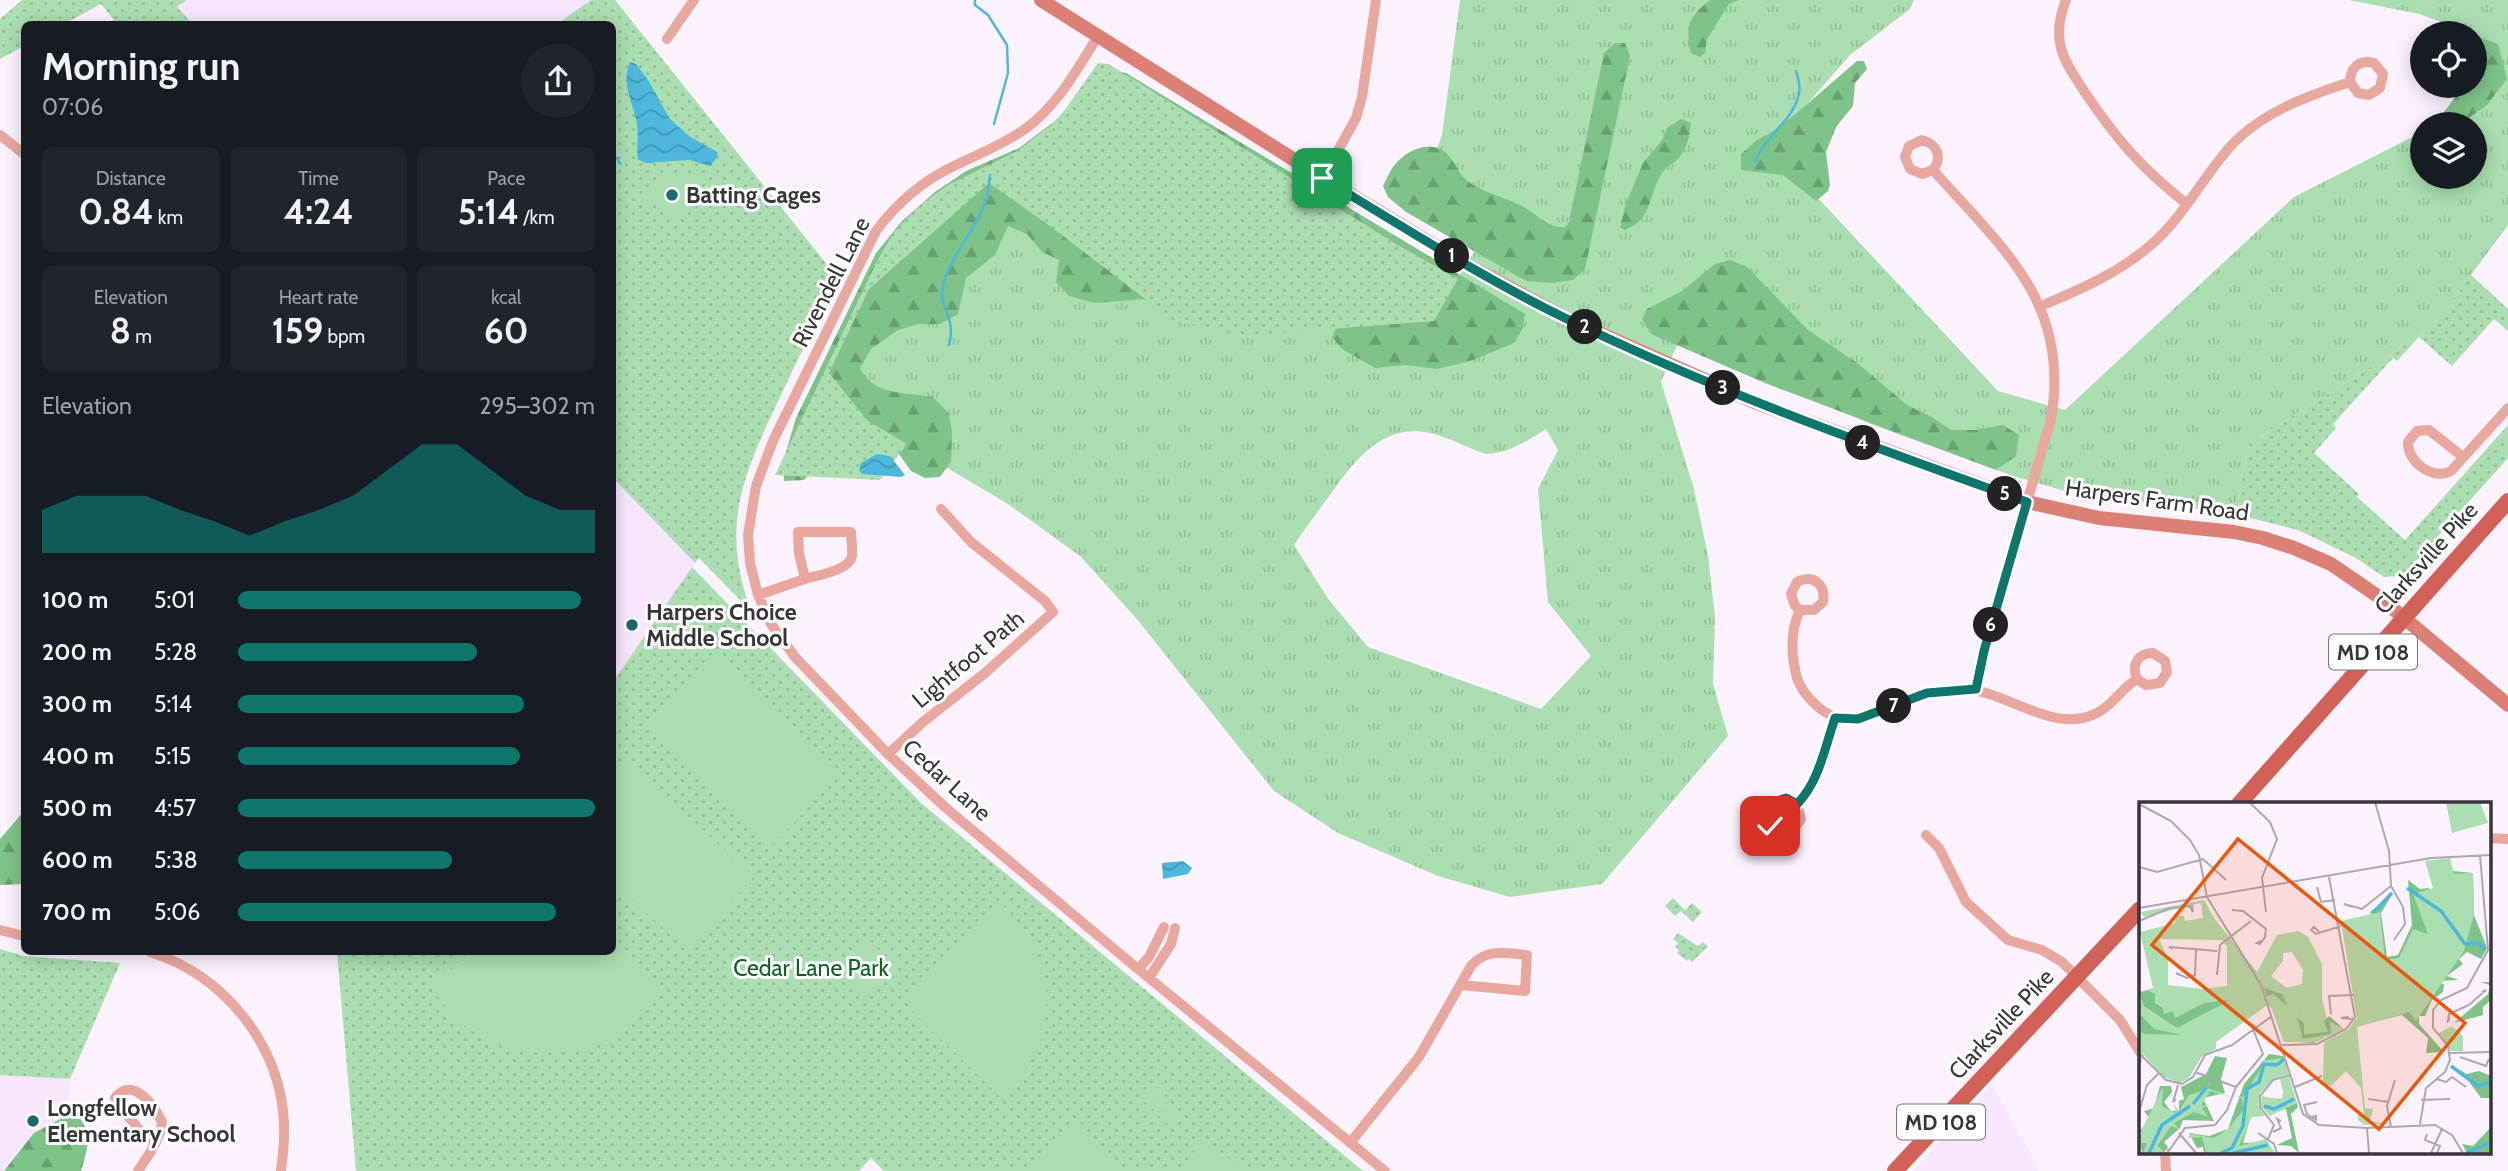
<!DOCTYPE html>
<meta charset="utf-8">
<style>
body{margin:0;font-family:Cabin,sans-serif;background:#20242c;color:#f1f3f6;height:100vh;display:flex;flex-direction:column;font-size:26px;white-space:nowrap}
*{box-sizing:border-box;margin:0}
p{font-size:23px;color:#9ea1a6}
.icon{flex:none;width:38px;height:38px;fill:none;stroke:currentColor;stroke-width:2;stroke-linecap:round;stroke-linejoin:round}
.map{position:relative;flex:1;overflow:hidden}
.details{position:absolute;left:21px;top:21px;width:595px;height:934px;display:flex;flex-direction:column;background:#171b24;border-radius:10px;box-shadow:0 4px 18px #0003}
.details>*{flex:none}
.tools{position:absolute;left:2410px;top:21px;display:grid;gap:14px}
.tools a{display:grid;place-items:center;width:77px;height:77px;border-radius:50%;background:#171b24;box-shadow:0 4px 18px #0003;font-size:35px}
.pin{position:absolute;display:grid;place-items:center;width:60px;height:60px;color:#fff;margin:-30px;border-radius:14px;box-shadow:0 4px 10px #0006}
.km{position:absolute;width:35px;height:35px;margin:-18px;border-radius:50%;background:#222;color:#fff;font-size:19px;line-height:35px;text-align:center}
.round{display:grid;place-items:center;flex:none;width:74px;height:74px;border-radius:37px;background:#20242c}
.headline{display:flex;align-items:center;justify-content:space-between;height:119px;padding:0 21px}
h1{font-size:38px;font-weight:800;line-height:52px}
.stats{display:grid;grid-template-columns:repeat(3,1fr);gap:10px;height:119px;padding:7px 21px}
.stats div{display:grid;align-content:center;border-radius:10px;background:#20242c;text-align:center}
.stats b{font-size:35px;font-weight:800}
.stats small{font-size:19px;font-weight:400}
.stats p{font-size:19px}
.chart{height:196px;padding:14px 21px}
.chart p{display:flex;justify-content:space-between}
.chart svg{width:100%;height:126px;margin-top:7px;fill:#0f766e;opacity:.7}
ul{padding:0 21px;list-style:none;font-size:23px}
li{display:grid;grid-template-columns:112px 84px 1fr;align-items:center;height:52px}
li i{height:18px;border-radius:9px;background:#0f766e}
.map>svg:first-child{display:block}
.built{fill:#f8e5ff}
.grass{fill:url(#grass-tufts);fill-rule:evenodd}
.forest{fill:url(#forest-firs)}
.park{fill:url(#park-dots)}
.pitch{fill:#abdeb1}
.water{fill:url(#water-waves)}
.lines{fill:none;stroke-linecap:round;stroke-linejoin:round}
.stream{stroke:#4cb9dc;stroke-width:2.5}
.street{stroke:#e8a8a0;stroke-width:10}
.secondary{stroke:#dc8076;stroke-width:14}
.primary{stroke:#d26157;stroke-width:16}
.route-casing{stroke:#fff;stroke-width:14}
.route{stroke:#0f766e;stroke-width:9}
.poi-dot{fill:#1b686f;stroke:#fff;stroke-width:2.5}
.labels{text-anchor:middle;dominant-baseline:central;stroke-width:6;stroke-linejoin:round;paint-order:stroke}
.shield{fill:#fff;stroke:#757276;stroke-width:2}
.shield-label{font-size:21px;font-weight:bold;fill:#3a353c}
.poi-label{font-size:23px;font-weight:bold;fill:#3a353c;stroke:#fff;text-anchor:start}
.street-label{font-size:23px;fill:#3a353c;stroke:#fff}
.park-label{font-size:23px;fill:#135f29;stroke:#fff}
.inset-river{fill:none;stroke:#4cb9dc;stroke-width:3.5}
.inset-road{fill:none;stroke:#aea6b0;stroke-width:2}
.view{fill:#e8590c;fill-opacity:0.15;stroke:#e8590c;stroke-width:3.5}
.inset-edge{fill:none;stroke:#3a353c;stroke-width:3.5}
</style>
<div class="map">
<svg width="2508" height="1171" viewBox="0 0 2508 1171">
<defs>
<pattern id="grass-tufts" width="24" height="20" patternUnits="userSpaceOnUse" patternTransform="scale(1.75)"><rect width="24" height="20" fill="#abdeb1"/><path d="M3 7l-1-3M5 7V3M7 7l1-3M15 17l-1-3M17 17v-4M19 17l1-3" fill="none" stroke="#94bf99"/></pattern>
<pattern id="forest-firs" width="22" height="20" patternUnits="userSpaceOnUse" patternTransform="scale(1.75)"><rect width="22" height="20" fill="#7ec488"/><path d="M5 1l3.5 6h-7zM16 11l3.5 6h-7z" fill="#68a070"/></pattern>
<pattern id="park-dots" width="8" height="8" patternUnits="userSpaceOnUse" patternTransform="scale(1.75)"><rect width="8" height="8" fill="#abdeb1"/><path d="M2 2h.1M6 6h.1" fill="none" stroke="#94bf99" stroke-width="1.8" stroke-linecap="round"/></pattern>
<pattern id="water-waves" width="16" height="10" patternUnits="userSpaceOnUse" patternTransform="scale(1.75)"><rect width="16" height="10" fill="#4cb9dc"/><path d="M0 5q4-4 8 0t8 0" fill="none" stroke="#4097b4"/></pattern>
</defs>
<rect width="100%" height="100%" fill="#fbf2fe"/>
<path class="built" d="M187,0H591L557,24H193L176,7Z
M613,478L695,563L613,682Z
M0,1075L70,1079L64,1163L60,1171H0Z
M1992,1084L2039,1171H1914Z"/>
<path class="grass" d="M1460,0H1914L1910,9L1850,55L1782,133L1789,167L1998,391L2065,410L2294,197L2422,132V177H2474V124H2438L2498,77L2475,45L2474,33H2466L2464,30L2419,14L2349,0H2508V225L2432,328L2249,444L2235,514L2065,491L2013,476L1876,426L1677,345L1661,382L1694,489L1708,556L1715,617L1713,684L1728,736L1602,884L1510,897L1438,876L1338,833L1274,791L1136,618L1080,556L1008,504L868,421L828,373L989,182L1434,321L1477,247L1414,209L1442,135ZM1546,429L1558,450L1538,489L1548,602L1591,656L1541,709L1368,647L1329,600L1294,545C1306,527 1319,510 1332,492C1356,459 1383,423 1430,433C1449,437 1467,448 1486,454C1509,453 1527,441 1546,429Z"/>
<path class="forest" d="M1710,0H1739L1729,4L1707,39L1705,53L1700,57L1691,53C1685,25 1688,18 1710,0Z
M2479,37L2498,44L2507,79L2487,105L2460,124H2435L2456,96L2459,86H2474L2475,43Z
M1615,43H1625L1630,56L1585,269L1573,280L1553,283L1526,281L1406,212L1388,197L1383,186C1386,180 1389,172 1393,167C1406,150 1432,137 1449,156C1460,169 1458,177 1477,187C1493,196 1512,199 1527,209C1538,216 1551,229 1565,227L1569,222L1604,53Z
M1857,61H1864L1867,69L1855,83L1853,106L1836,127L1826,152L1830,185L1828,191L1816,201L1783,175L1741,170V154L1757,140L1772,132L1798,112Z
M1110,71L1126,73L1525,314L1523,328L1514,343L1473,360L1437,369L1406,365L1375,368L1342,349L1332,337L1336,328L1159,298L1095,303L1069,296L1056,282L1059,260L1042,252L1027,234L1008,226L995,255L966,278L958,314L940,324H919L898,330L871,349L860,368C874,396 905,392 933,397L949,414L952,431L951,462L940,477L925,478L911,471L899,454L875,440L830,456L804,480L784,481L783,462L796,418L876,253L902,221L935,192L966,171L1019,148L1055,121Z
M1681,119L1691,123C1690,136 1687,149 1678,159C1673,164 1665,167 1662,173C1648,196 1653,219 1625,230L1620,228L1625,206L1643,163L1662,140L1667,128Z
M1730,260L1747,267L1808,330L1857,363L1907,405L1930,416L1951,430H1976L2003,425L2019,435L2016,456L1996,470L1765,383L1651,334L1642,319L1647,309L1682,291L1715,264Z
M24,811V884L0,885V839Z
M75,1111C93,1135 89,1143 81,1171H4L34,1133Z"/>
<path class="park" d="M22,0H187L177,7L193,24H112L113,19L101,4L64,24H24V46L0,59V19Z
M591,0H615L837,277C818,316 800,355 781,395C744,473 719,524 751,611L699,558L695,563L613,478L612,24H557Z
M1098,63L1109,64L1396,244L1458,279L1434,321L1240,336L1174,321L1050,226L989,183L869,289L829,373L868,421L907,444L880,480L775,475L876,263L894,232L919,206L948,185L1017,151L1050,126L1064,111Z
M2471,275L2508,309V331L2494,319L2452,366L2419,337L2397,361L2393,358L2333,424L2336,428L2314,453L2359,494L2357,497L2405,540L2508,425V458L2402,576L2384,577L2356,558L2298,530L2235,514L2249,444L2432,328Z
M692,567L921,803L1363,1171H884L871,1158L859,1171H356L337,952H612L613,682Z
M1673,898L1685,910L1692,903L1702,912L1693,922L1681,911L1675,916L1665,906Z
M1678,933L1698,946L1703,942L1708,946L1692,962L1689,959L1687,961L1677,953L1679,950L1675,947L1678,943L1673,939Z
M0,949L23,956L120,963L70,1079L0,1075Z"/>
<path class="pitch" d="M688,173L703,179C696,190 697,202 688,212L672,216L659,207L645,202C651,183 668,172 688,173Z
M714,652L841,772L774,845L646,725Z
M626,759L754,877L686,950L613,882V773Z
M1001,903C1062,965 1063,1035 1002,1099L909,1008L908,998Z
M870,941L895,965L865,997L839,974Z
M613,943L661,994C648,1009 634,1024 617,1034C569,1064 502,1057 459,1021C448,1011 440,1000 431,988L469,952H612Z
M1158,1086L1161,1090L1129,1115L1126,1110Z
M1163,1093L1167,1098L1135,1122L1131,1118Z
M1169,1101L1173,1105L1141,1130L1137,1125Z
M1175,1108L1179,1113L1147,1137L1143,1133Z
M1078,1120L1103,1150L1114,1171H1028Z
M1203,1138L1244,1171H1181Z"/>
<path class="water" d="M630,62L636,64L648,80L670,119L689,136L717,152L718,156L710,166L689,160L645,163L638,159C636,148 639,136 637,125C634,103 620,84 630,62Z
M877,454L890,456L905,475L901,477L862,474L859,470L861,463Z
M1183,861L1192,868L1188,874L1163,879L1162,863Z"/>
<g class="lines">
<path class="stream" d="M975,0V5L988,15L1007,45L1008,73L994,124
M612,157L617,158L620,164
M1755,162C1764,136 1794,121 1799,93C1801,86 1798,78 1796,71
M949,345C957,317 938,309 943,286C951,254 975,232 985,202C988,194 989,184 990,175"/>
<path class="street" d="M2066,0C2060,15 2057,32 2061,48C2065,64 2076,78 2084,91C2116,139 2142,169 2187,204
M1098,36C1077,69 1058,105 1025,129C1003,145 978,154 954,166C922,181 897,203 876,231L773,441L756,486L748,535L750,563L758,595L771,624L795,657L888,754L946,808L1138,969L1385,1171
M667,39L694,0
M0,135L24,154
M1933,170L1922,174L1910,169L1905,157L1909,146L1922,140C1937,144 1943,157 1933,170C2003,249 2071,303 2051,419L1984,651L1976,689
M1323,178L1356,118L1362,97L1376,0
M2041,306C2081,289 2119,273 2152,244C2183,217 2202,179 2229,148C2260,113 2307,96 2350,82L2358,93L2369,95L2380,88L2383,74L2374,63C2359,59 2350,68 2350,82
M2463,457L2429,430L2417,431L2408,442C2407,462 2433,481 2451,471L2508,408
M758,595L805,579L799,553L798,532H851C851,539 853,549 852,556C849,571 817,575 805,579
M1800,610H1814L1823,602C1826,584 1813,574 1797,582L1791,594L1795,606L1800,610C1790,631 1791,655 1797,678C1800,686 1805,694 1811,700C1843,736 1877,712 1913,698C1928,693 1943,690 1960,689C2005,688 2052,736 2097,713C2113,705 2122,688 2137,679L2146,685L2160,683L2167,672L2165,661L2153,653C2138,653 2131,665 2137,679
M888,754L923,722L985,673L1053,612L1045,601L971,542L941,509
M1797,804L1801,819L1793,831L1780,833L1770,826L1767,812L1772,803L1786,798L1797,804C1819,782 1825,747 1835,717
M1926,835L1939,848L1966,902L2008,940L2042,950L2062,962L2120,1020L2140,1052
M2489,838L2508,839
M0,930L24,936
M150,952C224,975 280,1044 284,1123C285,1139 283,1155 281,1171
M1138,969L1149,957L1164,927
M1149,978L1171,944L1175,928
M1350,1143L1419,1057L1471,966C1486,948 1506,953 1527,955L1525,991L1461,985
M2165,1152L2166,1171
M138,1171C147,1157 161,1139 162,1122C154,1105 132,1075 115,1098L116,1102L143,1134L154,1143"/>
<path class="secondary" d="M1041,0L1323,178L1463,263L1565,318L1757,403L2027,502L2099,518L2234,532L2263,538L2294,548L2331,564L2379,597L2508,705"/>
<path class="primary" d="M2239,804L2508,501
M1895,1171L2140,909"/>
</g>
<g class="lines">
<defs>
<path id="route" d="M1322,178C1402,226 1481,277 1565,318C1714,391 1871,446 2027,502L1984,651L1976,689L1927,693L1858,719L1835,718C1825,747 1819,782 1797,804L1786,798L1772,803L1767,812L1770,826"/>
</defs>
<use href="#route" class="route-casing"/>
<use href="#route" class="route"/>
</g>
<g class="poi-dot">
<circle cx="672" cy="195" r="7"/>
<circle cx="632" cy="625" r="7"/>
<circle cx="33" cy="1121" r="7"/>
</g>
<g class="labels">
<g class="shield">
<rect x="2329" y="634.5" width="88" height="35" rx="5"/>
<rect x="1897" y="1104.5" width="88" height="35" rx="5"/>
</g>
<g class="shield-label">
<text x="2373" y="652">MD 108</text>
<text x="1941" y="1122">MD 108</text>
</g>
<g class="poi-label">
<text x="686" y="195">Batting Cages</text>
<text x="646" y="612">Harpers Choice<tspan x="646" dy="26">Middle School</tspan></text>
<text x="47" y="1108">Longfellow<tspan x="47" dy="26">Elementary School</tspan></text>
</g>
<g class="street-label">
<text transform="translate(831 282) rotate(-63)">Rivendell Lane</text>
<text transform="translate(2157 500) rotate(8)">Harpers Farm Road</text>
<text transform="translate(2426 558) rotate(-48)">Clarksville Pike</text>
<text transform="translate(968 659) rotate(-40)">Lightfoot Path</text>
<text transform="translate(947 780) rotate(42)">Cedar Lane</text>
<text transform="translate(2001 1024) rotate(-47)">Clarksville Pike</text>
</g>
<g class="park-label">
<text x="811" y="968">Cedar Lane Park</text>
</g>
</g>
<g transform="translate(2139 802)">
<rect width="352" height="352" fill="#fbf2fe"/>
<path d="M307,0H341L349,21L313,31ZM75,116L118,170L138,133L160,129L169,135L183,162V197L192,232L164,238L157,211L127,204L77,240V247L63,254L50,276L41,281L25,275L5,253L0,266V190L14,186L1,130L44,119L69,121ZM20,137L83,138L88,145V184L64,187L29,183V156ZM153,150L164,168L163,182L148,186L132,174L144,159V151Z" fill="#abdeb1" fill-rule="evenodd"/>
<path d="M314,69L334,71L335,113L348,146L342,157L328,150L320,157L324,162L308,174L320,178L252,181L231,110L254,91L242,111L248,155L259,153L273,123L269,78L281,87L290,86L288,95ZM341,180H352V198L344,205V213L315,221L349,192L351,183ZM298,182H305L304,190L293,198L286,214H280V222L305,250L287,251L289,236L263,213L219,224L218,219L275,206ZM125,186L143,192L151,210L165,221V232L189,230L185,220L190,214L204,226L175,241L145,239ZM10,189L16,192V201L24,206L25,212L34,209L36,216L65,201L91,198L38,226L5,204L0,190ZM0,211L15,227L43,233L5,232L0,228ZM130,252L144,254L149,271L136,273L118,293L104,341L126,340L135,351H65L64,345L58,346L50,331L70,334L89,327L105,282ZM76,254L88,256L82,277L86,291L64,296L75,319L44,318L41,326L25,340L29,345L25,351H3L0,330L11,317L5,309L15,306L21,284H32L33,290L25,300L32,309H40V299L45,297L42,285L67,272ZM320,266L327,272L340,269L352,274L351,296H342ZM150,276L159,305L152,312L160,351L152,344L138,343L153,336L147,307L134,310L122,296L143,297ZM352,325V351H328L323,342L334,344Z" fill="#7ec488"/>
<path d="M311,56L315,72L334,71L335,112L325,149L277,219L270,210L218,225L226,306L234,307L231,319L250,322L225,323L219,318V313L225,312L222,286L207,269L192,284L184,283L185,240L209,228L217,216L219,224L202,119L241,110L246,158L260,156L274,127L289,132L274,92L294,86L286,59ZM65,98L75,116L69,121H37L35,113L45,114L46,119L64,116L62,101L5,115L2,110ZM134,192L157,211L164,237L192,232L191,220L205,227L176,240H145L128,194ZM313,224L324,234V249H312L300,231ZM145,256L149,272L134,277L121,291L119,303L126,314L113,315L100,344L127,337L136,351H67L63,335L48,336L52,332L75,336L89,327L105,307L103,297L96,293L104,295L124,263L121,259ZM150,275L158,301L131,314L122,304L123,294L141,298L145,294L141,277ZM71,278L69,286L92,295L71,289L62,304L70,302L63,306L69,315L55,310L35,321L41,328L32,324L18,344L27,351H4L8,341H0V333L24,285L23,304L37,311L35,302L40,309L50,293L67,288Z" fill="#abdeb1"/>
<path d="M252 198a10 10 0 1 1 20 0a10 10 0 1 1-20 0Z" fill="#abdeb1"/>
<path class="inset-river" d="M268,86L302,109L326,142L340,141L346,148M235,110L253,91M312,264L339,284L352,280M54,302L68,285M125,304L135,307L155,297M10,351L23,323L51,304M82,351L93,346L104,324L108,287L120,280L125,262L138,263L145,257M94,351L129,343M327,351L352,340"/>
<path class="inset-road" d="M110,0L131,20L138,37L123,76L127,110M236,0L250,49L252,84L264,105L266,122L255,138M0,2L32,19L51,38L60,53L68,95M0,65L18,70L64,57L87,78M178,85L182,100L196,98M68,95L122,183L164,312L180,323L228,326M214,105L205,102L223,107L252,84M0,106L292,56L352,53M96,108H93L104,109L127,127L126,135L121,142L118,141L122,139M0,119L31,106L53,104L54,110L51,105M180,130L175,125L172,128L177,132L202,124M33,147L30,145L78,149M78,170V173L81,143L112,119M40,173L37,171L48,176L56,173L57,148M192,212L190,194L215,193M310,212L309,219L310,218V212L330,203L347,188L343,190M210,215L202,216L215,217M143,243L178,242L207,227L216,215L190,75M311,251L352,250M2,253L27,278L43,282L54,275L66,253L93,243L133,214M321,255L347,264L350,257M56,270L97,285M297,277L307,280L313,275L327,285M156,285L183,274M286,287L306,270L311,258L309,244L294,226V208L302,198L328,186L349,148L341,53M37,297L34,300L39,283M229,297L250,300M282,298L311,297M0,310L8,283L20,271M172,315L177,314V318L172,315L168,312L165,303L178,300M281,322L287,286M252,325L248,304L256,278M227,326L296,323L313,333L324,351M228,326L230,351M134,330L142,326L138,317L142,319M40,331L57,351M119,331L135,342L138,351M288,332L286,338L301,344L298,351M129,337L135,323L121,305V294L134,278L152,273M29,347V350L46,326L76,323L88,308L97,285L124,252L114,227M292,351L303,327"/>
<path class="view" d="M99,37L326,221L240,327L13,143Z"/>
<rect width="352" height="352" class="inset-edge"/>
</g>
</svg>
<div class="tools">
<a><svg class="icon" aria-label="locate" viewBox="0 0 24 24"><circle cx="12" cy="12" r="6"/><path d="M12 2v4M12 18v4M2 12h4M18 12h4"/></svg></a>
<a><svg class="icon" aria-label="layers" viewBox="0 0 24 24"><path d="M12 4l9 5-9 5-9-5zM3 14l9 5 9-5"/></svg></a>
</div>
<div class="pin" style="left:1322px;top:178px;background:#1e9e55"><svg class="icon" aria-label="arrive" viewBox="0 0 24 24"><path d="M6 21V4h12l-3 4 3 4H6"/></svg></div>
<div class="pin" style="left:1770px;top:826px;background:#d93025"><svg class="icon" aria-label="check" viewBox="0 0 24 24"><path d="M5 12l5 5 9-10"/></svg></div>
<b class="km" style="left:1452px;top:256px">1</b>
<b class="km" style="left:1585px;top:327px">2</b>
<b class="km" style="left:1723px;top:388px">3</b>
<b class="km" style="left:1863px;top:443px">4</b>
<b class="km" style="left:2005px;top:494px">5</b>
<b class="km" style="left:1991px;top:625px">6</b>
<b class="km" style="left:1894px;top:706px">7</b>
<section class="details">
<div class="headline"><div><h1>Morning run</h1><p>07:06</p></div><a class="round"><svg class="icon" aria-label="share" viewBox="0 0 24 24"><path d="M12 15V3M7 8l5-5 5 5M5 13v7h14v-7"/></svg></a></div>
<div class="stats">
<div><p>Distance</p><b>0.84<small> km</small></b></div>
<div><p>Time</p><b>4:24</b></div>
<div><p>Pace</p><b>5:14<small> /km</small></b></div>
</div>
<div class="stats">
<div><p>Elevation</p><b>8<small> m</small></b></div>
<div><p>Heart rate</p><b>159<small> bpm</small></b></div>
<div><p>kcal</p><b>60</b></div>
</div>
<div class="chart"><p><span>Elevation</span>295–302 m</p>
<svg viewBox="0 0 160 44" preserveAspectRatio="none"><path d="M0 44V29L10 24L20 24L30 24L40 29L50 33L60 38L70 33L80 29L90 24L100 15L110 6L120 6L130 15L140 24L150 29L160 29V44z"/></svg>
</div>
<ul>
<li><b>100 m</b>5:01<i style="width:96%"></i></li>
<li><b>200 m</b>5:28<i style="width:67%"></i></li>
<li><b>300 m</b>5:14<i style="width:80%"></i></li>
<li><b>400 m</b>5:15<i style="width:79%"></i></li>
<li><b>500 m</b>4:57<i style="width:100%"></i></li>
<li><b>600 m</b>5:38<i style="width:60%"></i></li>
<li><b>700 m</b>5:06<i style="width:89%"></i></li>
</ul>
</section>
</div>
